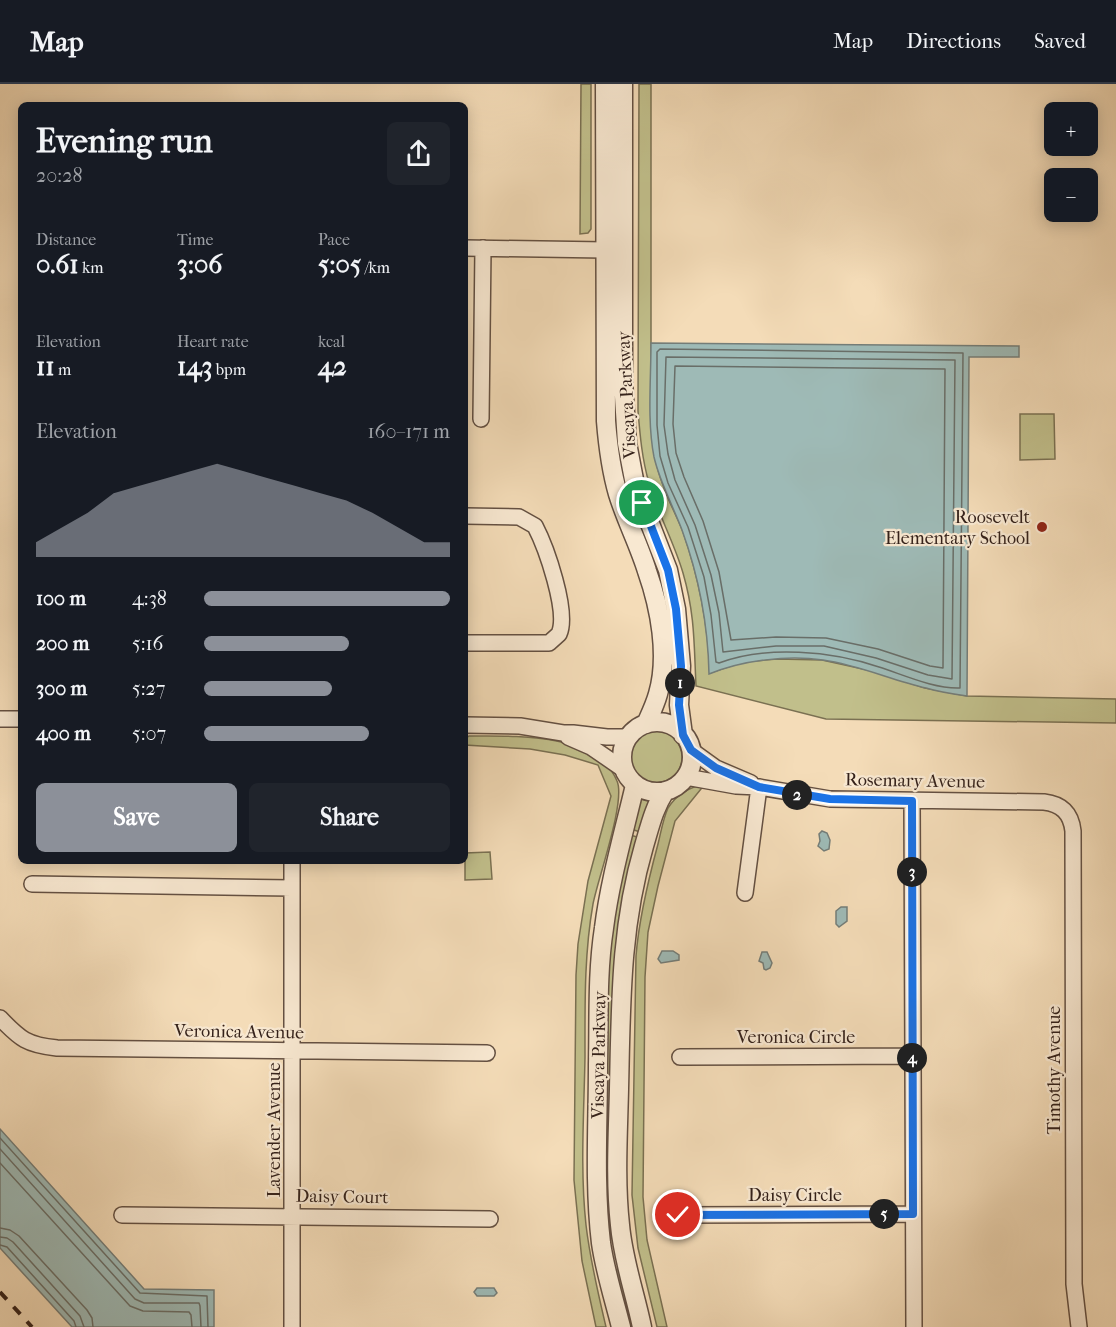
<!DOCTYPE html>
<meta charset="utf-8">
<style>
body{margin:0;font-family:"IM FELL French Canon",serif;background:#20242c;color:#f1f3f6;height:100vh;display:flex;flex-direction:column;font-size:22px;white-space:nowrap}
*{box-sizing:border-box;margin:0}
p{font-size:20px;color:#9ea1a6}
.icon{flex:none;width:33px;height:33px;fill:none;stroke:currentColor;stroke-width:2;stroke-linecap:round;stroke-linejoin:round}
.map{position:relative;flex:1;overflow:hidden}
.sheet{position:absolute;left:18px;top:18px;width:450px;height:762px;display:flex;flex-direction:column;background:#171b24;border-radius:9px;box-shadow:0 3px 15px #0003}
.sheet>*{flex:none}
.buttons{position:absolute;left:1044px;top:18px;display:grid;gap:12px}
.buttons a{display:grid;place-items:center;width:54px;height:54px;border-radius:9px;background:#171b24;box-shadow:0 3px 15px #0003;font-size:30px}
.pin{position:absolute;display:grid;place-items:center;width:51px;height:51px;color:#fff;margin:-26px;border:3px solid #fff;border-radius:50%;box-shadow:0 2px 6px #0007}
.km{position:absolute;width:30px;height:30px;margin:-15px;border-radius:50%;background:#222;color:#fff;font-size:16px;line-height:30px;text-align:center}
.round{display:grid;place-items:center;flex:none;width:63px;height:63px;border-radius:9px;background:#20242c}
.head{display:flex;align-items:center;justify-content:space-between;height:102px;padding:0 18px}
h1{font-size:33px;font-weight:800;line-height:45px}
.figures{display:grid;grid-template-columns:repeat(3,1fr);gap:9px;height:102px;padding:6px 18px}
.figures div{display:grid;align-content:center}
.figures b{font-size:26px;font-weight:800}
.figures small{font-size:16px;font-weight:400}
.figures p{font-size:16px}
.chart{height:168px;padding:12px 18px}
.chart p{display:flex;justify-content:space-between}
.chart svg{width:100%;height:108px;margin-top:6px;fill:#8c9099;opacity:.7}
.cta{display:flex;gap:12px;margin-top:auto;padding:12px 18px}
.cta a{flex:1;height:69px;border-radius:9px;background:#8c9099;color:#fff;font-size:24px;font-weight:800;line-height:69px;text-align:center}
.cta a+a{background:#20242c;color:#f1f3f6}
ul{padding:0 18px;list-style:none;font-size:20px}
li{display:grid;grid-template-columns:96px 72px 1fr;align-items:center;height:45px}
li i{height:15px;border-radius:8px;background:#8c9099}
header{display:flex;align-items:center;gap:36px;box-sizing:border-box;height:84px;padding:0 30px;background:#171b24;border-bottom:2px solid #363941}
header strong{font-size:28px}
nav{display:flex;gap:33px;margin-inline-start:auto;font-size:21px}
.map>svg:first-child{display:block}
.green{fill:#c1bf8b;stroke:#7a7052;stroke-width:1.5}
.water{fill:#9ebab6;stroke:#747d78;stroke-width:1.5}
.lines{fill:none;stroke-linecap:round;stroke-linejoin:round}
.shore{stroke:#696e68;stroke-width:1.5}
.minor-casing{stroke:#645042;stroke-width:18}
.tertiary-casing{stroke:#645042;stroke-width:21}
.minor{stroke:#f8e8d1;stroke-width:15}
.tertiary{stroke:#f8e8d1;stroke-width:18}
.rail{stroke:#34211a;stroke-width:4;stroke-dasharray:10 10;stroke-linecap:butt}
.route-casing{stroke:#fff;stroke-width:12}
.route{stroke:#1a73e8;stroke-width:8}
.poi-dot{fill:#8f2418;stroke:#f8e8d1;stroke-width:2}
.labels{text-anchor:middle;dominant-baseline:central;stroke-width:4.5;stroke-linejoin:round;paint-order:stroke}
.street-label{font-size:18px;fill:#34211a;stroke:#f8e8d1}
.poi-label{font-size:18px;fill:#34211a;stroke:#f8e8d1;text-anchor:end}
</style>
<header>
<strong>Map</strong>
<nav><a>Map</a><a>Directions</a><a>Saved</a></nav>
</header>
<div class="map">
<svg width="1116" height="1243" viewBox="0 0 1116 1243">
<rect width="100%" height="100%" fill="#f4dcb8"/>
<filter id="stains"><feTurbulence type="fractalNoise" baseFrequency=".00333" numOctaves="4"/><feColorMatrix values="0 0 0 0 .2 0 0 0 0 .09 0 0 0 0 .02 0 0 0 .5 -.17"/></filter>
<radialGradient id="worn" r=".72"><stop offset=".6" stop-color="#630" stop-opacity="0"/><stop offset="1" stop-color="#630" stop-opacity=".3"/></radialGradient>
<path class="green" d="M581,0H591V145L588,149L580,150Z
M639,0H651V342C653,362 655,381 663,401C668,417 677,432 683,448C699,494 708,540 710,589L743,578L777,575L822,576L872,587L925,604L967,612L1116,615V639L826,635L696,602C694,561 695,530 683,489C674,458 658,430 649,399C642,375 640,351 638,327Z
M1020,330H1054L1055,375L1020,376Z
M630 673a26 26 0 1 1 52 0a26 26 0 1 1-52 0Z
M469,652C513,652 597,648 617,697C626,717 598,794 593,820C584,871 585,922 585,973C584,1029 580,1086 586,1141C590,1176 598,1209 606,1243H596L582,1177L574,1096L576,891L578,860L588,797L611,712L598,681L565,671L530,665L465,661V655Z
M705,700L675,737L658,802L648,848L645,893L643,1113L647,1156L667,1243H657L638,1164L632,1111L636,872C639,834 648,797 658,760C661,748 663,735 668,724C677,710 689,703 705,700Z
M638,712L653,716L643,749L631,745Z
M630,751L641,754L608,1088L603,1082L606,867Z
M490,768L492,795L465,796V769Z
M618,1185L627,1206L637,1243H628L612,1187Z"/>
<path class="water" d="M651,259L1019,262V273H969L967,612C953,610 939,608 926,604C891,596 859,581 823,576C787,571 744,576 709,590C708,540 699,493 682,446C673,422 660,399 654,373C647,337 651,296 651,259Z
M822,747L827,749L830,756L829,765L824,767L818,762L820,757L819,750Z
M841,823H847V837L839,843L836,840V827Z
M662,867H673L679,871V876L661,879L658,875Z
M762,868H767L772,879L770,884L766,886L764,885L763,879L759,877Z
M0,1045L144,1205L214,1206V1243H72L0,1164Z
M477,1204H494L497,1209L494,1212H477L474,1208Z"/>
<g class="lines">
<path class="shore" d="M660,265L963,269L960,604C934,605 904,591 879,583C832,567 766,561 719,579L716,578L711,531L704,493L688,443L668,399L660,372L657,341V268Z
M666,273L955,276L952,595L928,591L876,574L824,562H776L723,568L719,529L711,491L695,441L675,396L668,370L664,341Z
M675,282L945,285L943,584L930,582L878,565L826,554L776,553L731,556L719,488L703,437L684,393L676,369L673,340Z
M0,1054L140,1209L207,1212L208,1243
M0,1065L135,1215L144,1219H199L200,1222L201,1243
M0,1079L130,1222L143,1227L189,1228L191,1231L192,1243
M0,1144L10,1146L19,1152L87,1226L92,1234L93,1243
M0,1153L7,1154L13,1158L80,1232L84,1243
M0,1161L7,1163L74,1237L76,1243"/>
<defs>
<path id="minor" d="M465,164L605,166
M481,335L483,164
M465,432L519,433L535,442C546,463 569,528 559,550L549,559H465
M0,635H21
M465,641L520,642L563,649H573L607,653H628
M568,653L591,663L623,685
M691,666L716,684L751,699
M686,693L736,702L759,703L830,715L1044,718C1061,720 1071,729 1073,747L1074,1200L1079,1243
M912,717L914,1243
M32,800L292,804
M745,809L759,703
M0,934C20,955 27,961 57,964L487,969
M680,973L912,972
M122,1131L490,1135
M678,1131L913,1130
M292,1243V777"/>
<path id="tertiary" d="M605,0L606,337C608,362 611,386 618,410C626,436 639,461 647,487C660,524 669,572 658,610C655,621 650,631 646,640
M623,0V297L627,359L635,401L668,486L676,525L681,582L679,621L683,651
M622 673a35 35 0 1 1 70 0a35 35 0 1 1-70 0Z
M621,1243C614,1215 605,1187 601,1159C594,1100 598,1040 598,981C599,935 597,889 604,844C610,796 624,748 635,701
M642,1243C635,1209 623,1176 620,1141C615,1096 618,1050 619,1005C621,921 620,844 644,762C650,742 654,724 665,707"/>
</defs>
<use href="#minor" class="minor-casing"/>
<use href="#tertiary" class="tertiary-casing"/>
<use href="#minor" class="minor"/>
<use href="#tertiary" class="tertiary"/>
<path class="rail" d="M0,1208L32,1243"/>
</g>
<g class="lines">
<defs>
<path id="route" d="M642,419L668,486L676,525L681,582L679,621L683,651L691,666L716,684L759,703L830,715L912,717L913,1130L678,1131"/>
</defs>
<use href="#route" class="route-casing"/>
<use href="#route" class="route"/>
</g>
<circle class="poi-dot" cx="1042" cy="443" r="6"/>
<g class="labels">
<g class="street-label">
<text transform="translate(627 311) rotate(-93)">Viscaya Parkway</text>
<text transform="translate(915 697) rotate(1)">Rosemary Avenue</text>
<text transform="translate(239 948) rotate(1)">Veronica Avenue</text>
<text x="796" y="953">Veronica Circle</text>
<text transform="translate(599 971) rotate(-89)">Viscaya Parkway</text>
<text transform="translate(1054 986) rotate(-90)">Timothy Avenue</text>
<text transform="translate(274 1046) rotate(-90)">Lavender Avenue</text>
<text x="795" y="1111">Daisy Circle</text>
<text transform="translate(342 1113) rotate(1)">Daisy Court</text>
</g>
<g class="poi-label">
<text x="1030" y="433">Roosevelt<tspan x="1030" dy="21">Elementary School</tspan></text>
</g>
</g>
<rect width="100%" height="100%" filter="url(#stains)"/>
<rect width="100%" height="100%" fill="url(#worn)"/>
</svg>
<div class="buttons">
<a>+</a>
<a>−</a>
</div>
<div class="pin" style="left:642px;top:419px;background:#1e9e55"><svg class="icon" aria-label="arrive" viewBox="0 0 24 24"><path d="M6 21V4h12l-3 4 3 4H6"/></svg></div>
<div class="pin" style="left:678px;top:1131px;background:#d93025"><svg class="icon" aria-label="check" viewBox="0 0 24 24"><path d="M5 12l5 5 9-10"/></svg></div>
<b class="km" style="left:680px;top:599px">1</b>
<b class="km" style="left:797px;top:711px">2</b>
<b class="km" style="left:912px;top:788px">3</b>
<b class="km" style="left:912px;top:974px">4</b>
<b class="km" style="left:884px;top:1130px">5</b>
<section class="sheet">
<div class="head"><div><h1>Evening run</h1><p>20:28</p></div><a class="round"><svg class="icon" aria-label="share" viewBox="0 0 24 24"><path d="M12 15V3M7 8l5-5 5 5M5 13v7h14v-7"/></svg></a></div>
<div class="figures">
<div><p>Distance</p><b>0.61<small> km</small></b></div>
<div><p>Time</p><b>3:06</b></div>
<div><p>Pace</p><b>5:05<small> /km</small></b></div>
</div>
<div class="figures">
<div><p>Elevation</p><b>11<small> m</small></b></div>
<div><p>Heart rate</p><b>143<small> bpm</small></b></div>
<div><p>kcal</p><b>42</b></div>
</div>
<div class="chart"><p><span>Elevation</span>160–171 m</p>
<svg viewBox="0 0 160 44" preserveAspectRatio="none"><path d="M0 44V38L10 32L20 26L30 18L40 15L50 12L60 9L70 6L80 9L90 12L100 15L110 18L120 21L130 26L140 32L150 38L160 38V44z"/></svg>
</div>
<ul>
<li><b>100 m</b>4:38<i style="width:100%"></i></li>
<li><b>200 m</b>5:16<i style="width:59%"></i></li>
<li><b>300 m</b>5:27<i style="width:52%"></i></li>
<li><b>400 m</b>5:07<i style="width:67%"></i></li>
</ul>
<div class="cta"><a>Save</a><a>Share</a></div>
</section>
</div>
